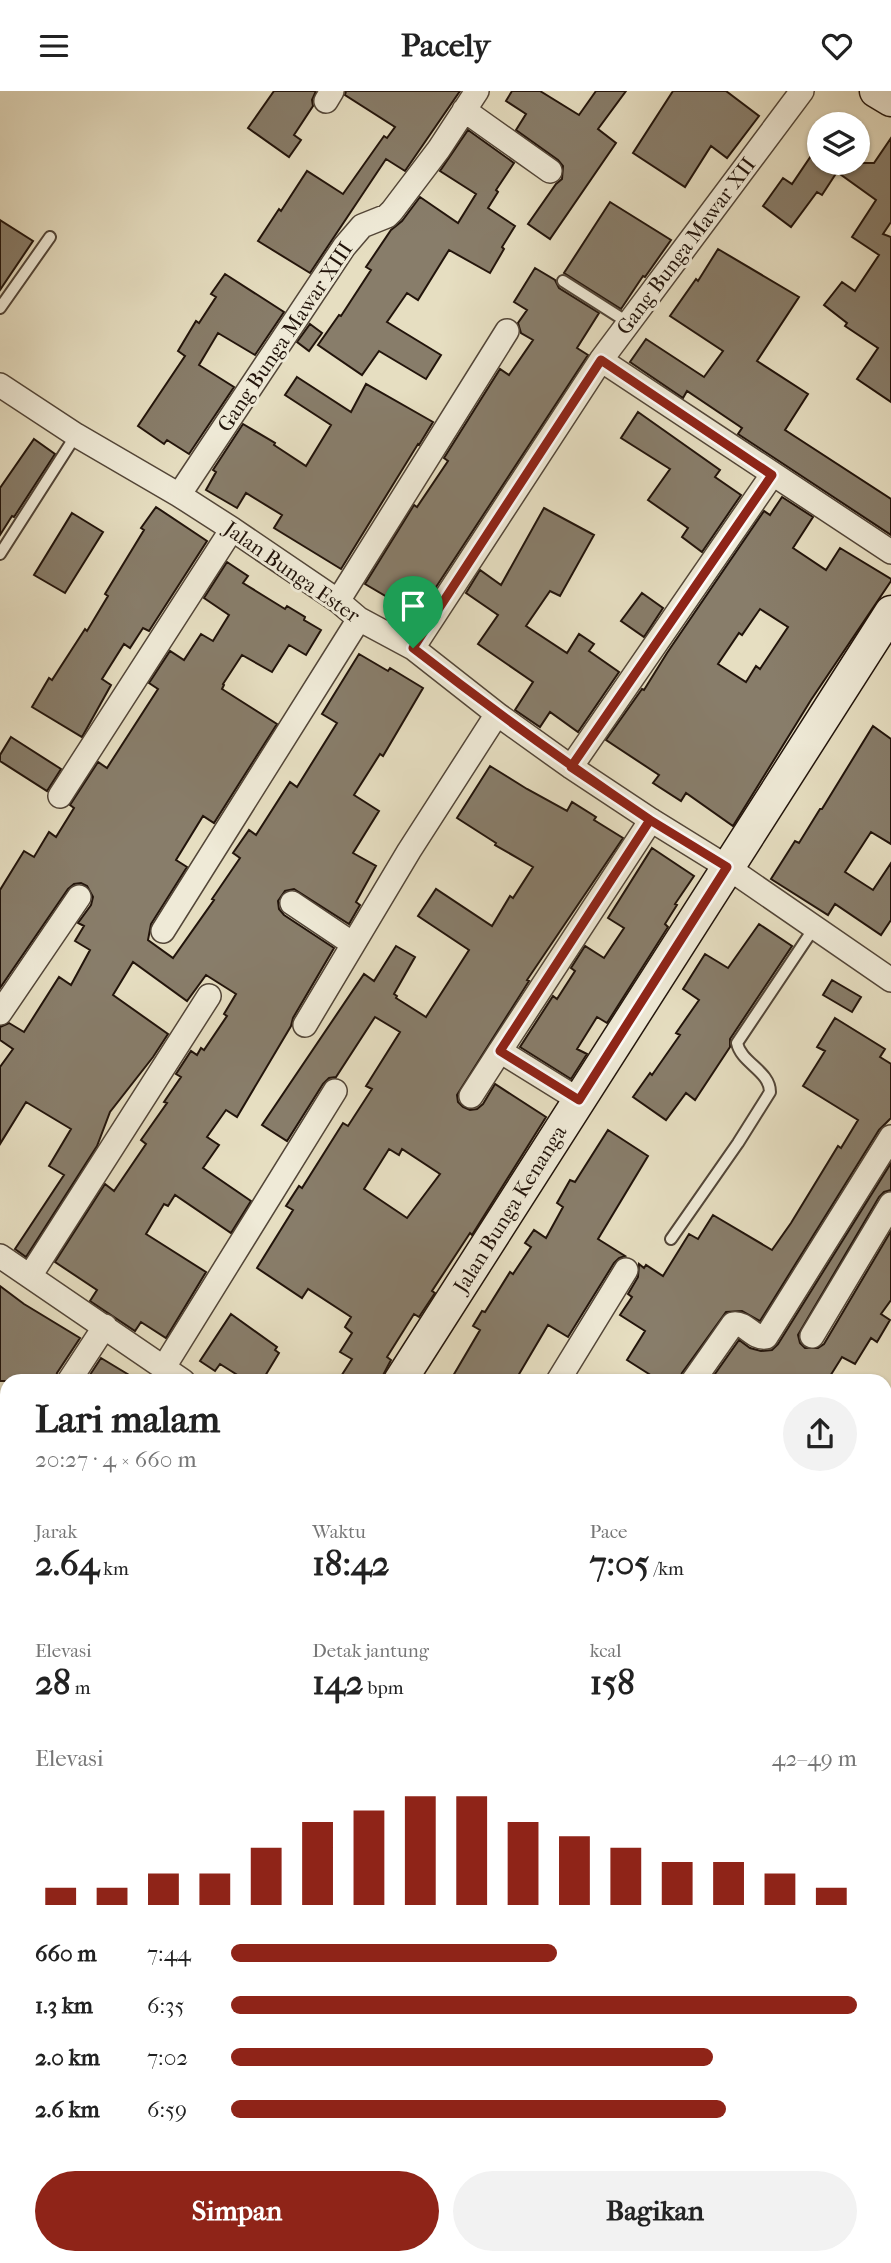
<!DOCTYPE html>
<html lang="id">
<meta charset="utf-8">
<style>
body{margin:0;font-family:"IM FELL French Canon",serif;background:#f2f2f2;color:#222;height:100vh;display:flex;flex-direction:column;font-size:26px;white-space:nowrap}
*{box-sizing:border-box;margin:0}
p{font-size:23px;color:#767676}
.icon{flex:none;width:38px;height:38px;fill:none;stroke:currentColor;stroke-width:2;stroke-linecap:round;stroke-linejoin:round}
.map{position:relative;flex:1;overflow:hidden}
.sheet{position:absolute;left:0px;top:1283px;width:892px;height:891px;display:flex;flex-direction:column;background:#fff;border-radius:21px 21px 0 0;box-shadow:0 2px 5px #0004}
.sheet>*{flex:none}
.controls{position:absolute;left:807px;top:21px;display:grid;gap:14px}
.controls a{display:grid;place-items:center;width:63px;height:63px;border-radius:50%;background:#fff;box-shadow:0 2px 5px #0004;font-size:35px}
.pin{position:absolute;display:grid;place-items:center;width:60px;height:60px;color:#fff;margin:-72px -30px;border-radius:50% 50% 50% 0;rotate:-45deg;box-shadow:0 0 7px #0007}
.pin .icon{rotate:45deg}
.round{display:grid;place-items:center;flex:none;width:74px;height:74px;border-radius:37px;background:#f2f2f2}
.headline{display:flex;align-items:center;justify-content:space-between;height:119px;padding:0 35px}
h1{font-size:38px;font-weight:700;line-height:52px}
.stats{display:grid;grid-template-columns:repeat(3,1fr);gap:10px;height:119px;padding:7px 35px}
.stats div{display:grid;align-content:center}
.stats b{font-size:35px;font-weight:700}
.stats small{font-size:19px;font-weight:400}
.stats p{font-size:19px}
.chart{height:196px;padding:14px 35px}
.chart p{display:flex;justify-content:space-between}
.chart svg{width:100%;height:126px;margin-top:7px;stroke:#8f2418;stroke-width:6}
.action{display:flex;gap:14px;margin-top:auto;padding:14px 35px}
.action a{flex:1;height:80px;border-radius:42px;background:#8f2418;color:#fff;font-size:28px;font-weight:700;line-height:80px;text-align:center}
.action a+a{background:#f2f2f2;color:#222}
ul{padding:0 35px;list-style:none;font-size:23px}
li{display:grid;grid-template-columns:112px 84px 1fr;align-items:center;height:52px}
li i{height:18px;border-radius:9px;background:#8f2418}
header{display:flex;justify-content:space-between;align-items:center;height:91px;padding:0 35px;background:#fff;font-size:32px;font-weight:700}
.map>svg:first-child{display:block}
.building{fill:#887d6a;stroke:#22140b;stroke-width:2;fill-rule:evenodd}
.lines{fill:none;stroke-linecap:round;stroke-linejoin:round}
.lane-casing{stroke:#534638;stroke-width:14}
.street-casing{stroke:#534638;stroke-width:26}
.secondary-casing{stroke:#22140b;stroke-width:35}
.highway-casing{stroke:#22140b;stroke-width:42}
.lane{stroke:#efead7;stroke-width:10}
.street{stroke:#efead7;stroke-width:23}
.secondary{stroke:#efead7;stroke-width:32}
.highway{stroke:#e6dec1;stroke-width:38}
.route-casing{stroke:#fff;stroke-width:14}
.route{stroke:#8f2418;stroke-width:9}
.labels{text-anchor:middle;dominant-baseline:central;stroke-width:6;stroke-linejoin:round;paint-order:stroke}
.street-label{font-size:21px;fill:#22140b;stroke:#efead7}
</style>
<header><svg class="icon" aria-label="menu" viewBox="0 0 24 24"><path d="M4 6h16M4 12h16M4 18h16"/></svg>Pacely<svg class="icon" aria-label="heart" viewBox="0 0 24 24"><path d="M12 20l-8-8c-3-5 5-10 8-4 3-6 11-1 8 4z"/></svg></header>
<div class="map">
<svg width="891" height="2172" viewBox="0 0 891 2172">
<rect width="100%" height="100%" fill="#e6dec1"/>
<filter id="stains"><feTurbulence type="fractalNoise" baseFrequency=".00286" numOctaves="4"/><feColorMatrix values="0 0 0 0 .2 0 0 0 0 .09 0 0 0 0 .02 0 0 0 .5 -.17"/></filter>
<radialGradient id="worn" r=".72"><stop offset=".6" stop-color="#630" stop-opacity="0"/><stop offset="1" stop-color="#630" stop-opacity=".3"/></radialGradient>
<path class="building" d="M274,0H316L312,9L313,15L294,44L301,49L289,66L248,37Z
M346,0H460L405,80L386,68L310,182L258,150L279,118L281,120L307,80L343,103L384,45L387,47L395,36L345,4Z
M512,0H540L579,24L596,0H626L598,38L616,52L550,148L528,133L556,93L562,88L563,75L558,69L516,39L526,23L506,10Z
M673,0H726L759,25L727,67L711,55L685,96L633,62Z
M468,39L514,72L496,99L498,101L488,117L515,135L502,156L504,158L490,182L449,159L418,209L407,202L387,231L441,264L426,288L379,260L362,284L318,254L339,224L341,225L371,179L366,176L391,139L402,130L420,106L458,132L476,103L440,80Z
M891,47V131L883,143L891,146V311L857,288L878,257L845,235L847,232L824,214L842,191L855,200L879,164L852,146L876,109L837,81L822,104L817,101L791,136L763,115L783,87L792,93L819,53V72H874Z
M610,111L671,149L645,186L643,185L621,218L564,182Z
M0,129L33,150L0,199Z
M718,158L799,206L757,270L808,303L785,339L891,408V444L738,343L742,337L687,300L683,307L630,271L646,248L704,286L723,260L670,225L696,188L698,190Z
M535,177L555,189L559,197L599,222L577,257L588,264L419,522L392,501L389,507L365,493L414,414L417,416L448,370L444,367L500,278L509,284L533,249L521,242L518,232L527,219L514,211Z
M225,183L284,221L255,264L218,242L199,274L234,296L189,363L167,349L164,353L138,335L185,265L178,260L196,230L199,232L216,206L211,203Z
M310,233L322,242L309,260L297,251Z
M297,286L351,321L366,293L433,331L419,354L418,353L341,478L274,437L282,424L246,402L237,417L206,399L216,381L213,379L243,333L275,352L274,354L306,375L331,334L285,304Z
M638,321L720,379L715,386L741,404L702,461L682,446L688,437L648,409L670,378L621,347Z
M34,348L55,363L14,426L12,425L0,444V397Z
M782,406L813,426L793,457L826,479L840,457L891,488V490L811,609L733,735L686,702L681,710L653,692L659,684L606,649L642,598L644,599L667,562L764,420L770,424ZM760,518L788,536L760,578L756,575L746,591L718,573L739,542L742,544Z
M156,416L207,450L149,540L143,537L130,557L124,553L102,588L111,594L82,646L32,616L49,587L52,589L85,538L87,540L108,505L105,503L144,439L141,437Z
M544,417L594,444L560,505L550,500L526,535L567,562L579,543L594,553L589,560L619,581L578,641L550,621L540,636L515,619L533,591L478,553L498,524L466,502L480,479L501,494Z
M72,422L103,441L65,502L34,484Z
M227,471L248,485L243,492L285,518L287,515L305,526L304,529L321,539L306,564L289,554L272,581L242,564L223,593L224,594L222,598L277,633L214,732L203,725L176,769L187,776L151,833L148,849L173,867L214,809L212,808L240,767L233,762L249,739L256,744L290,691L297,696L337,632L322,623L359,563L388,580L390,577L423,597L383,665L380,663L354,704L379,720L353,762L376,775L356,811L360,814L349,833L294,798L285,800L278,810L279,818L284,824L334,857L293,927L291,935L237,1026L226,1019L207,1046L219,1054L203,1077L251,1110L231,1142L175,1104L168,1115L164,1113L146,1143L206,1181L166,1247L141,1231L135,1240L90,1210L97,1199L55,1171L105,1093L114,1100L146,1053L141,1049L167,1012L164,1011L181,986L176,983L191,960L197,964L201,957L204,959L227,925L224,923L236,903L206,884L187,910L133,871L113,904L168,943L153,966L110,1021L97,1055L26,1166L15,1158L64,1084L49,1075L71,1038L26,1011L0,1053V976L13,958L0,949V936L9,932L24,941L59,886L71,894L90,859L75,850L84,835L78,832L91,814L93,806L87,795L81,792L74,793L68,798L0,897V799L24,760L34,766L49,741L56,746L74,717L70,714L98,671L107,677L158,598L149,592L170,560L184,569L201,543L213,550L229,524L204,507Z
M642,502L663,517L644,546L621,530Z
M873,635L891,648V753L871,741L845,781L873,799L891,772V829L881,844L835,813L828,824L771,788L795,750L799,752L820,718H822Z
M11,646L61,678L47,700L0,670V664Z
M490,675L527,698L567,720L572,711L596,726L594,729L623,747L527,889L529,890L457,1004L458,1011L463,1016L470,1019L477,1018L483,1013L495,993L546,1026L472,1144L470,1142L432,1200L435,1202L419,1226L414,1223L387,1266L391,1269L380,1290H338L352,1268L340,1261L352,1242L345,1236L351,1226L308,1198L302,1207L257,1177L293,1119L286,1115L299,1095L302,1097L343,1032L348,1035L372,998L366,995L400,941L375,926L336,986L329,987L323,993L287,1050L262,1034L364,883L374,890L396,855L415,866L394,903L397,905L396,907L426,926L469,859L418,825L436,798L492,835L510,805L513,807L533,776L495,754L496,752L457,727ZM389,1058L399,1064L402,1058L440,1083L407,1127L364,1098Z
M652,757L694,785L675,813L677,814L665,833L668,836L607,932L597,926L577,958L587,963L571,988L520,956L553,905L557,908L575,880L571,877L585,855L604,867L624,837L608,827Z
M759,833L792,855L730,948V956L695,1009L686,1002L666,1029L633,1006L650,982L652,984L680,944L676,942L699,909L683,898L705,863L728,877Z
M832,889L861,906L852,921L823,904Z
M835,927L885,958L880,966L891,973V1027L879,1039L760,1230L742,1220L726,1221L682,1282L679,1290H660L627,1269L645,1240L620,1224L632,1206L628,1203L638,1186L639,1173L644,1177L646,1174L663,1185L689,1143L698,1148L713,1124L772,1159L791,1132L838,1055L841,1057L858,1029L803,995L825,960L817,956Z
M608,1039L648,1065L598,1148L625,1165L619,1167L614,1172L568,1246L548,1234L515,1290H450L480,1239L473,1235L482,1220L485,1221L510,1181L513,1183L531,1156L525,1152L534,1139L546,1147L563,1116L557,1112L570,1089L575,1091Z
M891,1072V1099L884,1101L879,1106L798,1244L800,1252L805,1257H818L824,1253L891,1140V1209L881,1223L890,1229L877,1251L871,1247L855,1273L842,1266L827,1290H710L739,1249L750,1257L761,1260L772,1259L778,1253Z
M0,1195L24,1213L80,1247L57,1282L55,1290H0Z
M231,1223L277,1256L275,1259L279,1262L262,1290H247L220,1273L215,1280L200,1270Z
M101,1267L139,1290H86Z"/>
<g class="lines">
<defs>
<path id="lane" d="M563,190L621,227L630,228
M0,217L50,146
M0,463L76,344
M671,1148L738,1052L770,1001C770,980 741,972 737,952L814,837"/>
<path id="street" d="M326,10L332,0
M464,19L550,80
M601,269L891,461
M0,294L76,344L179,404L232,438L338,510L359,528L413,557L497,623L571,676L651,729L727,776L891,889
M179,404L344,156L362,135L387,125L392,120L439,58L477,0
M338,510L507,240
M413,557L601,269L802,0
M571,676L772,384
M60,705L232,438
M292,812L353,853
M163,840L359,528
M0,922L79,806
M305,934L409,760L497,623
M471,1005L500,960
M579,1009L500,960L651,729
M0,1165L183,1290
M30,1185L209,905
M812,1245L891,1113
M164,1276L335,1000
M69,1290L105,1235
M558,1290L626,1179
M693,1290L733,1233C746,1231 753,1248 766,1246L891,1046
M0,1397L7,1386
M886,1556L891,1549
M886,1762L891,1755
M0,2165H7
M781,2166L801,2172"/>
<path id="secondary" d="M876,0L891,9
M400,1290L891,521
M0,1903L7,1892"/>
<path id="highway" d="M0,2025L7,2030
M0,2073L7,2077
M144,2166L152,2172
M210,2166L219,2172"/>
</defs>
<use href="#lane" class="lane-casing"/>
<use href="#street" class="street-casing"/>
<use href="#secondary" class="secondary-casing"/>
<use href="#highway" class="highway-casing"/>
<use href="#lane" class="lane"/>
<use href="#street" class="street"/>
<use href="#secondary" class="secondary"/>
<use href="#highway" class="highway"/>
</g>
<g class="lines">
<defs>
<path id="route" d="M413,557C490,617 569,674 650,729L500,960L579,1009L727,776L650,729L571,676L772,384L601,269L413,557"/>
</defs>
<use href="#route" class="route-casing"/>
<use href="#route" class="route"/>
</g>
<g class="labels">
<g class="street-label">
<text transform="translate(686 155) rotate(-53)">Gang Bunga Mawar XII</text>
<text transform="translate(285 246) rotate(-56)">Gang Bunga Mawar XIII</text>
<text transform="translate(292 481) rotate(35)">Jalan Bunga Ester</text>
<text transform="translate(510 1118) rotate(-58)">Jalan Bunga Kenanga</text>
</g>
</g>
<rect width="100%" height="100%" filter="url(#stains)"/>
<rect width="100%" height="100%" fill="url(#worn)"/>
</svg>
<div class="controls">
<a><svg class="icon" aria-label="layers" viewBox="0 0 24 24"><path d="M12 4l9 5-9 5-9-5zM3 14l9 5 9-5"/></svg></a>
</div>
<div class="pin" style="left:413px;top:557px;background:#1e9e55"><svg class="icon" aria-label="arrive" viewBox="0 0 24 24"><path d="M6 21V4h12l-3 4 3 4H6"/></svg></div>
<section class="sheet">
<div class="headline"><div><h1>Lari malam</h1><p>20:27 · 4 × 660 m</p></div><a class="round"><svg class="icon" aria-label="share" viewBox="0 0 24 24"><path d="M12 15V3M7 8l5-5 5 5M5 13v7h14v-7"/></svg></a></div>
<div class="stats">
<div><p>Jarak</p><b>2.64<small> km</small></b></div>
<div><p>Waktu</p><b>18:42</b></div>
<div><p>Pace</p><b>7:05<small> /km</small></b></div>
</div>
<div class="stats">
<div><p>Elevasi</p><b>28<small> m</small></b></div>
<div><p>Detak jantung</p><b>142<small> bpm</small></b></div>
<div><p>kcal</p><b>158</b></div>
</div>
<div class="chart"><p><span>Elevasi</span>42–49 m</p>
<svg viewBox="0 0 160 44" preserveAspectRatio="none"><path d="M5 44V38M15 44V38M25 44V33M35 44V33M45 44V24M55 44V15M65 44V11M75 44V6M85 44V6M95 44V15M105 44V20M115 44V24M125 44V29M135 44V29M145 44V33M155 44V38"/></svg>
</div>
<ul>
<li><b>660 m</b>7:44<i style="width:52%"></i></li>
<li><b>1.3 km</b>6:35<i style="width:100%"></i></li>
<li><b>2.0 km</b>7:02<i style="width:77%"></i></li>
<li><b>2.6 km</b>6:59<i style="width:79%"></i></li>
</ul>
<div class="action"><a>Simpan</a><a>Bagikan</a></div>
</section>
</div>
